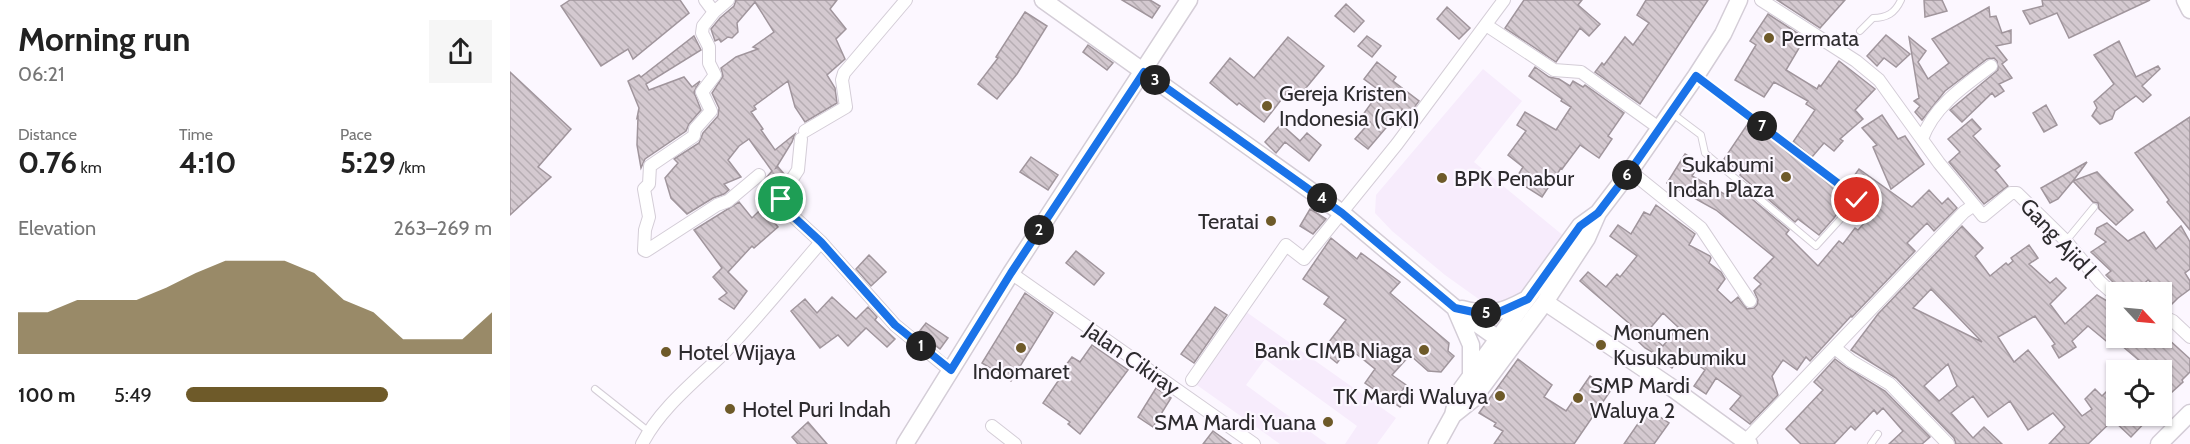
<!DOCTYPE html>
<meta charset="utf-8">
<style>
body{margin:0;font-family:Cabin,sans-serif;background:#f6f6f6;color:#222;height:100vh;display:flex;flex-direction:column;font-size:22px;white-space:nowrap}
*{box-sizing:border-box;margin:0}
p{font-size:20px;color:#767676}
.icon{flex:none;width:33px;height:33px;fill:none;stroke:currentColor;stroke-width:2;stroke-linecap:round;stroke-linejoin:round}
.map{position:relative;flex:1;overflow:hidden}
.sheet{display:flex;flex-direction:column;background:#fff;width:510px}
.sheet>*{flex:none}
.needle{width:39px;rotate:116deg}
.fabs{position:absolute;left:1596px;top:282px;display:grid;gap:12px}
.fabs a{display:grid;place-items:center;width:66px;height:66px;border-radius:0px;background:#fff;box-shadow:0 2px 4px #0004;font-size:30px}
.pin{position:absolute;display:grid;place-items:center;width:51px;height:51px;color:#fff;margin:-26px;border:3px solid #fff;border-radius:50%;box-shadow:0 2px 6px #0007}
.km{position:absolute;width:30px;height:30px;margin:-15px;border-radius:50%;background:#222;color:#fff;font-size:16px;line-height:30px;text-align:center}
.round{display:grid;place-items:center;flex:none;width:63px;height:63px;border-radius:0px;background:#f6f6f6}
.head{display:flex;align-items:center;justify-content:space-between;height:102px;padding:0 18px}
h1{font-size:33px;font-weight:800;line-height:45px}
.stats{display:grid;grid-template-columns:repeat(3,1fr);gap:9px;height:102px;padding:6px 18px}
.stats div{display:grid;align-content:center}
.stats b{font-size:30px;font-weight:800}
.stats small{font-size:16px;font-weight:400}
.stats p{font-size:16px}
.chart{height:168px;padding:12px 18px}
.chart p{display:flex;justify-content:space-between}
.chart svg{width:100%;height:108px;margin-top:6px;fill:#6e5a29;opacity:.7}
ul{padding:0 18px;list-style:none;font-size:20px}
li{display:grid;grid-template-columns:96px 72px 1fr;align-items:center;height:45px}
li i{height:15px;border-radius:8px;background:#6e5a29}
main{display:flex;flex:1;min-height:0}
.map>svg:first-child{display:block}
.built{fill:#f7ecfc}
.building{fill:url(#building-back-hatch);stroke:#a0959c;stroke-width:1.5;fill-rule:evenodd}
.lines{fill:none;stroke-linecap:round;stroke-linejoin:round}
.lane-casing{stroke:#d4cdd7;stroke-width:8}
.street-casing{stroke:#d4cdd7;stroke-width:14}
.secondary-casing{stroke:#d4cdd7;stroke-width:19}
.lane{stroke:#fff;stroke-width:6}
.street{stroke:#fff;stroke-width:12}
.secondary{stroke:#fff;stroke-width:16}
.route-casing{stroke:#fff;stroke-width:12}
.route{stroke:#1a73e8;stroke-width:8}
.poi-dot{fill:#6e5a29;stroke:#fcf7ff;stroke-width:2}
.labels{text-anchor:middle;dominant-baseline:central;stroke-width:4.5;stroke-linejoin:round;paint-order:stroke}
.poi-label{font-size:22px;fill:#2d2b2e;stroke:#fcf7ff;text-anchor:start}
.street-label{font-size:22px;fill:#2d2b2e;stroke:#fcf7ff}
</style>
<main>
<section class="sheet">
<div class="head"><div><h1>Morning run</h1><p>06:21</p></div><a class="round"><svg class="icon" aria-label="share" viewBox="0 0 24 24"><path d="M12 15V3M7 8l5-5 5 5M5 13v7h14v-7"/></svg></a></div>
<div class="stats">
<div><p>Distance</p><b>0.76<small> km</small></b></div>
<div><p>Time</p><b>4:10</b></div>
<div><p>Pace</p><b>5:29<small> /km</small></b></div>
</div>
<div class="chart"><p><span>Elevation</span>263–269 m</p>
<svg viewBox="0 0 160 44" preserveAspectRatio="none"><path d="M0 44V27L10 27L20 22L30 22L40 22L50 17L60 11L70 6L80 6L90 6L100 11L110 22L120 27L130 38L140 38L150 38L160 27V44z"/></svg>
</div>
<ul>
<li><b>100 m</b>5:49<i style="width:66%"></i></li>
</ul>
</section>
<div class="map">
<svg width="1680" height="444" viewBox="0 0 1680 444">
<defs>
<pattern id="building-back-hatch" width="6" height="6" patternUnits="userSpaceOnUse" patternTransform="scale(1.5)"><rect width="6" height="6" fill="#d4c9d0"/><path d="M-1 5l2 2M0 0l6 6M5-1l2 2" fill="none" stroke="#b6adb3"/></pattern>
</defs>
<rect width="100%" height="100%" fill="#fcf7ff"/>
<path class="built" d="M973,69L1012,101L964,162L1055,237L1011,296L990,304L977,305L935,275L882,231L865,213L866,195Z
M735,311L886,418L867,444H835L847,426L755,359L736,385L817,444H770L684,383Z"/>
<path class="building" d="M60,0H170L179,13L123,59L118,49L91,66L51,6Z
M226,0H327L320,9L336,29L326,39L335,59L317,75L325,88L327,103L295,122L285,107L278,81L244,106L246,109L241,112L253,129L251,130L265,150L285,134L282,142L266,168L268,167L275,175L267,183L268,185L263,198L262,199L250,185L262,171L239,139L229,146L218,160L231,177L214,184L219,190L214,194L203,198L177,214L161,198L155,178L168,163L164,159L189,143L193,133L208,116L209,108L202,93L213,76L211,68L226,57L248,49L243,47L264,32L245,2L227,23L228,32L222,38L218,37L211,42L209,39L205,41L201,29L210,18L224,6Z
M612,0H640L650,6L642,18Z
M1014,0H1072L1068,5L1090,24L1079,36L1070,28L1046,62L995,28Z
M1136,0H1198L1130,104L1085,72L1092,63L1094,65L1115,37L1123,45L1139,23L1127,15Z
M1267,0H1335L1310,28Z
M1414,0H1432L1437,11L1415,17Z
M1532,0H1640L1559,38L1547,13L1520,24L1513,11L1533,6Z
M836,4L854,21L844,32L825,16Z
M937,7L960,28L949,39L927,19Z
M1479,7L1480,17L1486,16L1492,33L1501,30V43L1486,46L1497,60L1492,64L1502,78L1489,84L1494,91L1485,97L1482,93L1452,122L1440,110L1488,70L1487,61L1484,58L1477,59L1435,91L1412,120L1405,112L1410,106L1404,101L1409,98L1399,37L1416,51L1408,62L1418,79L1439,63L1422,39Z
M515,12L537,26L507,74L487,99L468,84L488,58L486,57Z
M1258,14L1295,38L1276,70L1307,89L1309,85L1311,86L1329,61L1365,89L1345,110L1353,119L1330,139L1333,141L1324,151L1314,143L1302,157L1283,142L1305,110L1296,104L1298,101L1264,82L1254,97L1225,80L1246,45L1240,41Z
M1376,35L1400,54L1386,67L1374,58L1367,66L1357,56Z
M184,36L191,50L136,84L139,90L174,77L182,87L190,81L184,92L191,110L179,124L176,131L135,159L131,168L127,145L128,117L127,118L129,108L118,81L129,75L131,77Z
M857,36L871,46L862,57L848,46Z
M778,37L814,66L791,94L781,87L754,122L729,103L727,105L700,83L720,58L744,78Z
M1609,41L1626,77L1648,66L1650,69L1632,86L1641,95L1633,102L1626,96L1605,111L1602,119L1590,124L1582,116L1587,108L1584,102L1604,84L1584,55Z
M578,45L603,63L597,70L573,52Z
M867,62L886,77L883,81L909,101L899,115L892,109L858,149L845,139L860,122L852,116L870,91L854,79Z
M1025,67L1039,77L1049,79L1060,86L1063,81L1073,87L1075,85L1114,113L1098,136L1102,139L1089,158L1070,145L1052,169L1051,168L1032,197L1005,180L1013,167L998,155L1016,131L1007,125L1015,112L1046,130L1061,107L1051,101L1052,99L1019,76Z
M0,72L61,129L28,167L41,177L0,215Z
M1536,105L1547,125L1534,132L1523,113Z
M1372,115L1388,139L1395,136L1414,164L1381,189L1363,147L1367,145L1352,128Z
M1680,117V230L1657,202L1659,200L1625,153Z
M1462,119L1471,129L1463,136L1490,166L1485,170L1498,186L1474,204L1439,162L1450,152L1438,139Z
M1239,122L1338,197L1324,218L1309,235L1288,219L1285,222L1230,175L1231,173L1214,159Z
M771,124L790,141L797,133L811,145L799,161L775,142L766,153L755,142Z
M1175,154L1190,163L1182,176L1216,195L1224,184L1279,230L1276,234L1308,266L1329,241L1333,244L1345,228L1348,230L1361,215L1359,213L1367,204L1339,183L1349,169L1402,207L1419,190L1432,204L1438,198L1447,208L1424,231L1417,223L1397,243L1405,251L1342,317L1341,316L1300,361L1296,357L1287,370L1273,360L1262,376L1268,395L1240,424L1220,409L1231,396L1206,378L1196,394L1184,386L1195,370L1172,354L1162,368L1148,358L1149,356L1135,348L1116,330L1121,325L1070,281L1078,272L1096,287L1107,274L1110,277L1127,256L1100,236L1108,225L1121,234L1134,212L1140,215L1146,205L1185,234L1179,245L1200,256L1201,258L1199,263L1211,272L1215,279L1207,290L1221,303L1228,297L1237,309L1244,308L1247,305L1248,300L1244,291L1251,284L1244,278L1264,257L1206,210L1157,183ZM1153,313L1168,327L1153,346L1137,332Z
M521,157L548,175L538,190L510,172Z
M1577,162L1563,181L1587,172L1623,210L1606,225L1589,209L1588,203L1583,202L1563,181L1548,199L1540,203L1531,188Z
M229,202L242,218L252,208L268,227L244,248L242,246L218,272L237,291L224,309L209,299L217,293L203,277L212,268L184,230Z
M800,209L816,219L803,234L790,226Z
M1597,223L1618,241L1634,232L1646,249L1671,226L1680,242V269L1675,273L1680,281V289L1668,298L1657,309L1652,308V292L1638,280L1625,292H1613L1596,275L1601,271L1581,252L1596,242L1585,234L1587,228Z
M1452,226L1473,248L1465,256L1480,276L1496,263L1498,265L1503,261L1501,258L1519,245L1528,258L1519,264L1540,283L1546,278L1556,288L1540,304L1555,324L1587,295L1602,304L1600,307L1606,313V338H1657L1680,359V372L1672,380L1673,382L1652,401V370H1619L1631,362L1605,340L1601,345L1578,326L1562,341L1566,347L1549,358L1542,346L1545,344L1525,316L1488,337L1504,362L1518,350L1572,416L1582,409L1575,399L1585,389L1592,396L1606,382V416H1641L1621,437L1603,420L1578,444H1539L1555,427L1543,413L1518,430L1500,401L1478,417L1463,396L1441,413L1463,438L1474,427L1492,444H1446L1444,438L1386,378L1341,350L1368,314ZM1421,289L1472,342L1403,308ZM1438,364L1447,386L1429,401L1414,386Z
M821,238L847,259L851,253L890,282L880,293L939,343L938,351L944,356L931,372L918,371L900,355L882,375L896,385L890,394L896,398L890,407L855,383L865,369L839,348L827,363L812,351L836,320L814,304L819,297L793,279Z
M566,251L594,273L584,285L556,263Z
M359,255L376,272L361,286L346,269Z
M515,293L543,313L501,381L472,363Z
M322,297L346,319L358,307L367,317L365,320L385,339L377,347L356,328L338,346L328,335L310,348L281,311L295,299L307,313Z
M705,307L717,315L684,363L671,354Z
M416,323L438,338L430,349L408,333Z
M582,345L618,370L570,434L558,424L560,422L533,403L555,371L553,369L562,357L570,362Z
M1008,359L1042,385L1034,397L1056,411L1080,376L1101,390L1064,444H984L993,431L984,426L986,423L969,413Z
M1325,359L1337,368L1375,391L1420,437L1412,444H1379L1393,431L1373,408L1367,414L1364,410L1345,430L1341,426L1324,444H1291L1276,429L1313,390L1304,382Z
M646,388L661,398L643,427L628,417Z
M1138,409L1159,423L1144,444H1114Z
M298,422L317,444H288L282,437Z
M703,431L721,444H693Z"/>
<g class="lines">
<defs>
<path id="lane" d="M1350,31L1363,18C1377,18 1385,13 1391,0
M1163,114L1191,135L1195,153L1306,246L1346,202V197L1187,76
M1556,241L1584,207
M85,389L138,431
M1361,444L1368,434"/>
<path id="street" d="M195,0L204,12L218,0
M204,12L193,26L192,33L199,47V63L205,75L192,92L201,111L185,129L184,136L140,166L139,184L134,189L139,217L135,230L134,250L136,251L207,205L218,201L249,175
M976,25L1044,70L1071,72L1149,128
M295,131L336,107L332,80L334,73L396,0
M291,139L288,170L271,196L273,207L311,242L385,325L441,371
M1412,139C1424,106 1454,86 1481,66
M1120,171L1191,228L1240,301
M1464,205L1473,216L1501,193H1507L1556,241L1590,282L1606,296
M501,273L744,444
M1652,316L1663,321L1680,337
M1325,348L1341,361L1380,384L1438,444
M682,380L776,245L794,259L887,144L994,0
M482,426L505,444
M1235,441L1454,212L1464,205L1429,163L1369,80L1346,61L1251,0
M132,444C150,409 183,383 211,356C246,320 278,280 311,242"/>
<path id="secondary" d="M533,0L832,213L945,308L1001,348
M1675,0L1680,10
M1035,302L1158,385L1239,444
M945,308L961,345V375
M952,309C979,316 991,313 1015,300
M943,415L963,399L1035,302L1077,238L1088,213
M395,444L501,273L679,0
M927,444L943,415L948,394L953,387L1070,226L1088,213L1120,171L1186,76L1213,34L1229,0
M1649,444L1680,413"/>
</defs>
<use href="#lane" class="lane-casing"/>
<use href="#street" class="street-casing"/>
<use href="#secondary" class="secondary-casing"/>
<use href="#lane" class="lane"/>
<use href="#street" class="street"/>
<use href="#secondary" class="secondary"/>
</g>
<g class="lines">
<defs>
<path id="route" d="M271,199L273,207L311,242L385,325L441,370L501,273L634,72L832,213L945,308L968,313L985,314L1018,299L1070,226L1088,213L1120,171L1186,76L1346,197L1347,200"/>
</defs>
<use href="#route" class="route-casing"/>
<use href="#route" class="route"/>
</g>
<g class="poi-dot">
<circle cx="1259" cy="38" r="6"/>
<circle cx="757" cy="106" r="6"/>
<circle cx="1276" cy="177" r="6"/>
<circle cx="932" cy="178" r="6"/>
<circle cx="761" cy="221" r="6"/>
<circle cx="1091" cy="345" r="6"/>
<circle cx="511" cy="348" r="6"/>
<circle cx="914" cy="350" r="6"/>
<circle cx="156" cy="352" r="6"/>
<circle cx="990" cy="396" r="6"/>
<circle cx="1068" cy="398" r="6"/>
<circle cx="220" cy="409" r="6"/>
<circle cx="818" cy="422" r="6"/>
</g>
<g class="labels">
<g class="poi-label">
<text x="1271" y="38">Permata</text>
<text x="769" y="93">Gereja Kristen<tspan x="769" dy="25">Indonesia (GKI)</tspan></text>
<text x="1264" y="164" text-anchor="end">Sukabumi<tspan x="1264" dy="25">Indah Plaza</tspan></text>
<text x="944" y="178">BPK Penabur</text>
<text x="749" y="221" text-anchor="end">Teratai</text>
<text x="1103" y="332">Monumen<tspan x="1103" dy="25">Kusukabumiku</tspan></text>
<text x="902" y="350" text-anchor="end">Bank CIMB Niaga</text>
<text x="168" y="352">Hotel Wijaya</text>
<text x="511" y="371" text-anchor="middle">Indomaret</text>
<text x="1080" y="385">SMP Mardi<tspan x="1080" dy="25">Waluya 2</tspan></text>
<text x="978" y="396" text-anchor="end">TK Mardi Waluya</text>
<text x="232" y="409">Hotel Puri Indah</text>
<text x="806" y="422" text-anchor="end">SMA Mardi Yuana</text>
</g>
<g class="street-label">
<text transform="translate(1548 238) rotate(47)">Gang Ajid l</text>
<text transform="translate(622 359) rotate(35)">Jalan Cikiray</text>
</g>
</g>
</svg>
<div class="fabs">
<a><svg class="needle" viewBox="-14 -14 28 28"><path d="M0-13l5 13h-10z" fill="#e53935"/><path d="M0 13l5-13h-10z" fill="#767676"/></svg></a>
<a><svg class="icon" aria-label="locate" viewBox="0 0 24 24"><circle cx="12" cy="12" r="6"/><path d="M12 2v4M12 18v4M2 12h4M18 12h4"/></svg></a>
</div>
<div class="pin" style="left:271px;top:199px;background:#1e9e55"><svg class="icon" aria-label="arrive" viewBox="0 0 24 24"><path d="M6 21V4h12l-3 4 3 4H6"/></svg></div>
<div class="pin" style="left:1347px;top:200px;background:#d93025"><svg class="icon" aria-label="check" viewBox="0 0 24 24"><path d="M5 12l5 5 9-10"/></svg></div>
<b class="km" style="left:411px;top:346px">1</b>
<b class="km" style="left:529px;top:230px">2</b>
<b class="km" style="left:645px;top:80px">3</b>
<b class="km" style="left:812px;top:198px">4</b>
<b class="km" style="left:976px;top:313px">5</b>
<b class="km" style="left:1117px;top:175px">6</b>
<b class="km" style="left:1252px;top:126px">7</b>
</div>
</main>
